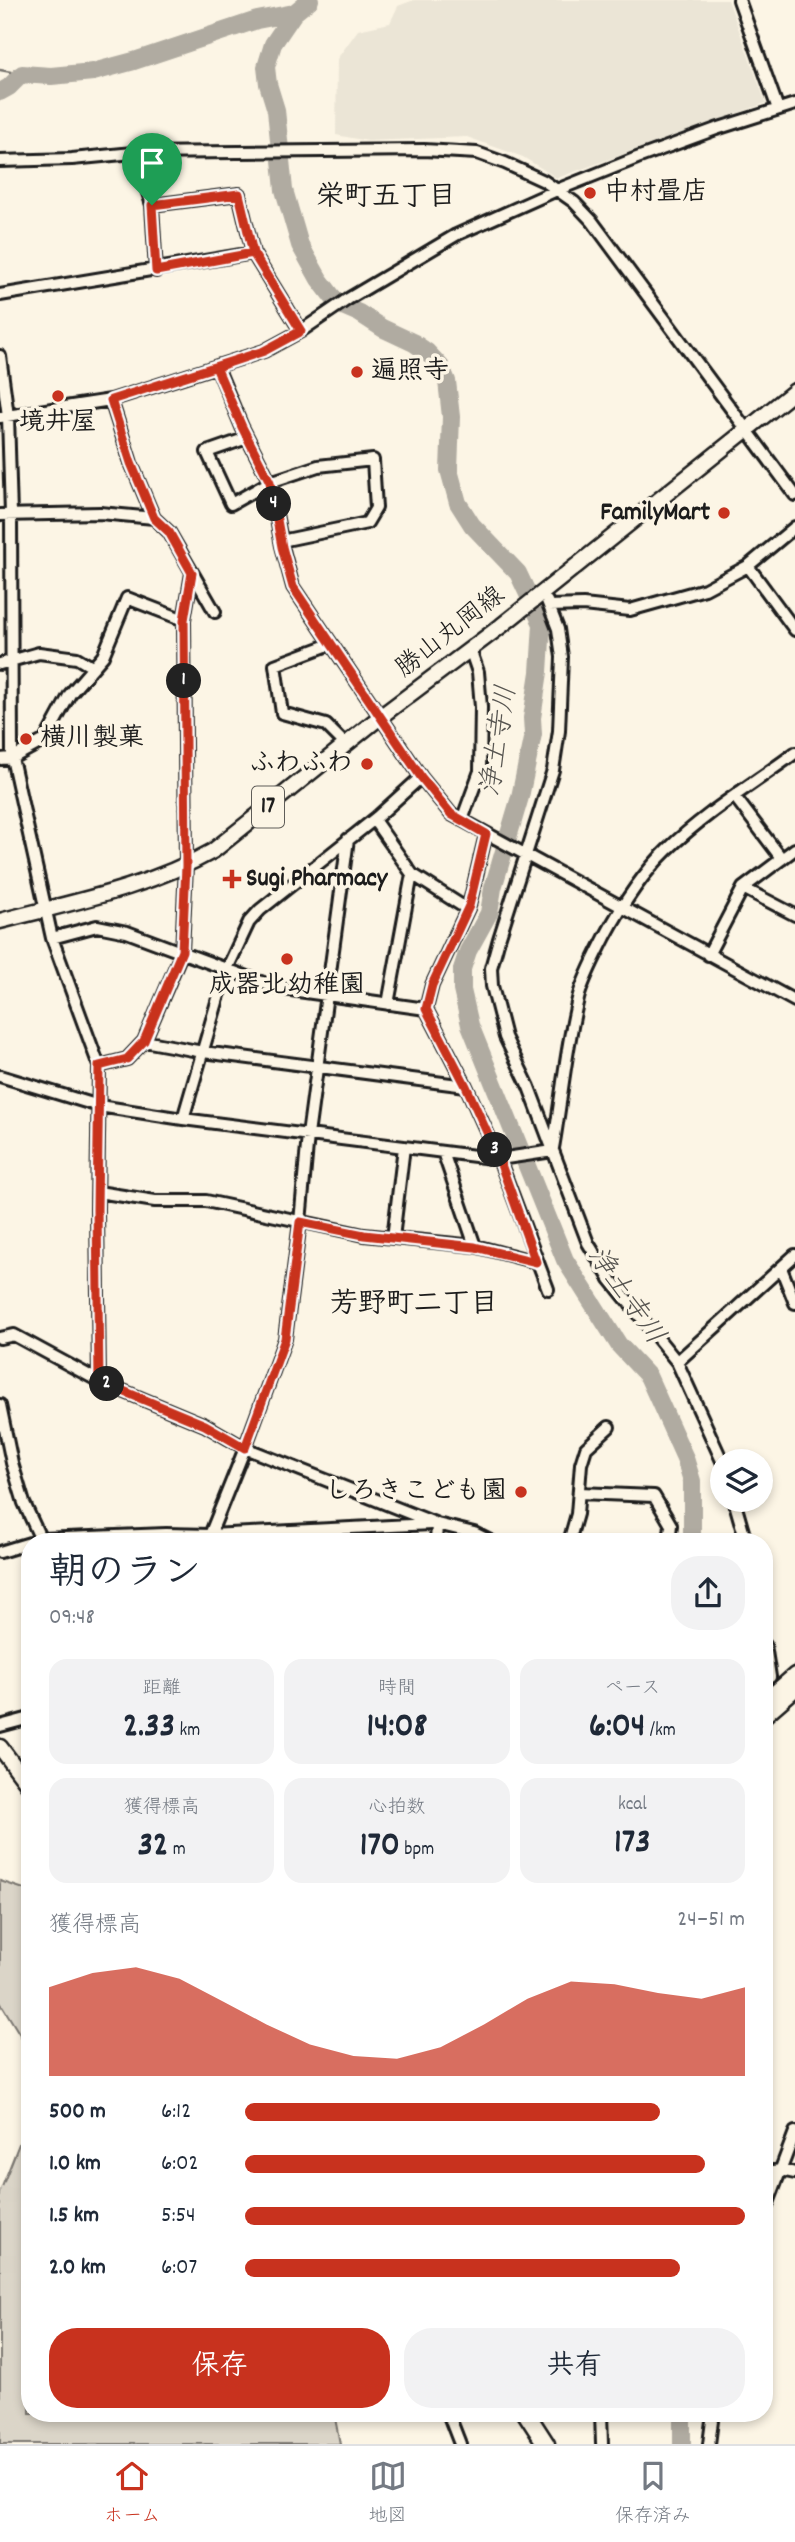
<!DOCTYPE html>
<html lang="ja">
<meta charset="utf-8">
<style>
body{margin:0;font-family:Dekko,"Klee One",sans-serif;background:#f2f2f3;color:#1f2937;height:100vh;display:flex;flex-direction:column;font-size:26px;white-space:nowrap}
*{box-sizing:border-box;margin:0}
p{font-size:23px;color:#747a83}
.icon{flex:none;width:38px;height:38px;fill:none;stroke:currentColor;stroke-width:2;stroke-linecap:round;stroke-linejoin:round}
.map{position:relative;flex:1;overflow:hidden}
.sheet{position:absolute;left:21px;top:1533px;width:752px;height:889px;display:flex;flex-direction:column;background:#fff;border-radius:28px;box-shadow:0 4px 10px #0003}
.sheet>*{flex:none}
.fabs{position:absolute;left:710px;top:1449px;display:grid;gap:14px}
.fabs a{display:grid;place-items:center;width:63px;height:63px;border-radius:50%;background:#fff;box-shadow:0 4px 10px #0003;font-size:35px}
.pin{position:absolute;display:grid;place-items:center;width:60px;height:60px;color:#fff;margin:-72px -30px;border-radius:50% 50% 50% 0;rotate:-45deg;box-shadow:0 0 7px #0007}
.pin .icon{rotate:45deg}
.km{position:absolute;width:35px;height:35px;margin:-18px;border-radius:50%;background:#222;color:#fff;font-size:19px;line-height:35px;text-align:center}
.round{display:grid;place-items:center;flex:none;width:74px;height:74px;border-radius:28px;background:#f2f2f3}
.headline{display:flex;align-items:center;justify-content:space-between;height:119px;padding:0 28px}
h1{font-size:38px;font-weight:800;line-height:52px}
.stats{display:grid;grid-template-columns:repeat(3,1fr);gap:10px;height:119px;padding:7px 28px}
.stats div{display:grid;align-content:center;border-radius:18px;background:#f2f2f3;text-align:center}
.stats b{font-size:35px;font-weight:800}
.stats small{font-size:19px;font-weight:400}
.stats p{font-size:19px}
.chart{height:196px;padding:14px 28px}
.chart p{display:flex;justify-content:space-between}
.chart svg{width:100%;height:126px;margin-top:7px;fill:#c8321e;opacity:.7}
.action{display:flex;gap:14px;margin-top:auto;padding:14px 28px}
.action a{flex:1;height:80px;border-radius:28px;background:#c8321e;color:#fff;font-size:28px;font-weight:800;line-height:80px;text-align:center}
.action a+a{background:#f2f2f3;color:#1f2937}
ul{padding:0 28px;list-style:none;font-size:23px}
li{display:grid;grid-template-columns:112px 84px 1fr;align-items:center;height:52px}
li i{height:18px;border-radius:9px;background:#c8321e}
.tabs{display:flex;justify-content:space-around;align-items:center;height:98px;border-top:2px solid #e0e1e3;background:#fff;font-size:19px;color:#747a83}
.tabs a{display:grid;justify-items:center;gap:4px}
.tabs .selected{color:#c8321e}
.map>svg:first-child{display:block}
.built{fill:#ebe5d6}
.green{fill:#dbd5c8;stroke:#7c7872;stroke-width:2}
.lines{fill:none;stroke-linecap:round;stroke-linejoin:round}
.stream{stroke:#75726c;stroke-width:2.5}
.river{stroke:#b0aba1;stroke-width:18}
.highway-tunnel{stroke:#dad4c7;stroke-width:16;stroke-dasharray:16 8;stroke-linecap:butt}
.minor-casing{stroke:#1c1c1c;stroke-width:16}
.major-casing{stroke:#1c1c1c;stroke-width:19}
.highway-casing{stroke:#1c1c1c;stroke-width:21}
.minor{stroke:#fcf5e5;stroke-width:10}
.major{stroke:#fcf5e5;stroke-width:14}
.highway{stroke:#fcf5e5;stroke-width:16}
.route-casing{stroke:#fff;stroke-width:14}
.route{stroke:#c8321e;stroke-width:9}
.poi-dot{fill:#c8321e;stroke:#fcf5e5;stroke-width:2.5}
.labels{text-anchor:middle;dominant-baseline:central;stroke-width:7;stroke-linejoin:round;paint-order:stroke}
.shield{fill:#fcf5e5;stroke:#5f5d58;stroke-width:2}
.shield-label{font-size:24px;font-weight:bold;fill:#1c1c1c}
.poi-label{font-size:26px;font-weight:bold;fill:#1c1c1c;stroke:#fcf5e5;text-anchor:start}
.street-label{font-size:26px;fill:#1c1c1c;stroke:#fcf5e5}
.neighbourhood-label{font-size:28px;font-weight:bold;fill:#1c1c1c;stroke:#fcf5e5}
.water-label{font-size:28px;font-style:italic;fill:#575551;stroke:#fcf5e5}
</style>
<div class="map">
<svg width="795" height="2444" viewBox="0 0 795 2444">
<rect width="100%" height="100%" fill="#fcf5e5"/>
<filter id="ink" filterUnits="userSpaceOnUse"><feTurbulence type="fractalNoise" baseFrequency=".0143" numOctaves="2"/><feDisplacementMap in="SourceGraphic" scale="14" xChannelSelector="R" yChannelSelector="G"/><feConvolveMatrix kernelMatrix="1 2 1 2 8 2 1 2 1" color-interpolation-filters="sRGB"/></filter>
<g filter="url(#ink)">
<path class="built" d="M414,0H728L766,103L557,178L523,157L467,137L368,141L336,135L337,59L358,30L390,23L398,6Z"/>
<path class="green" d="M0,1881L30,1891V2051L0,2002Z
M30,2116V2413H334L340,2444H0V2192Z"/>
<g class="lines">
<path class="stream" d="M0,70L22,74"/>
<path class="river" d="M310,0L294,13L273,44L266,67L268,84L276,110L284,190L300,245L319,279L338,304L359,313L382,328L414,343L427,352L441,367L447,381L451,417L449,470L458,503L472,525L518,573L542,624L539,672L532,718L533,734L520,797L493,888L489,913L468,951L462,969V990L470,1025L565,1260L619,1345L648,1376L685,1458L692,1481V1542
M0,92L9,87L22,74L51,76L93,72L134,61L257,20L294,13
M682,2413V2444"/>
<path class="highway-tunnel" d="M0,2195L30,2197
M0,2262H30"/>
<defs>
<path id="minor" d="M739,0L778,109
M0,161L72,159L133,153L424,150L477,153L505,163L544,181L574,202L592,221L795,495
M141,171L152,205L156,271
M152,205L239,194L253,253
M0,295L253,253L301,331
M0,356L8,416L11,514L12,758L52,938L99,1066L97,1209L99,1381
M217,367L242,427L270,482L282,546L293,587L421,777L451,814L795,1001
M111,400L131,463L154,518L169,532L215,612
M0,417L111,400L264,351L301,331L348,299L456,235L557,190L637,158L716,129L795,104
M247,438L207,452L231,504L270,482L318,466L373,460L376,508L367,523L281,541
M0,515L100,513L154,518
M748,566L795,630
M547,601L549,606L583,605L630,610L705,589L748,566L795,527
M549,606L558,629L562,657L559,731L553,770L499,939L491,968L492,986L505,1037L529,1087L588,1243L610,1279L677,1362L723,1463
M331,644L275,665L282,713L326,725L346,745
M0,664L39,653L77,658L92,667
M0,759L12,758L45,740L70,694L103,656L127,598L184,620
M735,797L782,859
M374,820L412,874L388,1004
M462,820L480,771L481,707L478,672L470,649
M486,834L469,906L432,985L426,1009L466,1086L499,1159L548,1289
M412,874L467,909
M743,888L795,915
M52,938L97,926L127,932L277,988L426,1009
M708,955L743,888L795,849
M144,1041L182,952L186,866L184,620L192,573
M99,1066L127,1059L144,1041L203,1052L466,1086
M0,1076L99,1106L183,1119L499,1159L553,1151
M183,1119L226,971L249,922L260,910L377,817L421,777
M553,1148C562,1097 566,1045 579,995C585,975 596,955 605,937C622,905 641,875 667,850C705,813 753,784 795,753
M443,1152L475,1246
M98,1192L155,1201H206L364,1235L475,1246L536,1262
M393,1238L404,1147
M781,1268L795,1303
M0,1338L14,1335L99,1381L205,1425L245,1448L437,1524L474,1533L492,1542
M677,1362L795,1255
M0,1405L12,1463L24,1503L42,1542
M579,1493L654,1496L671,1525L669,1542
M734,1500L746,1542
M210,1535L245,1448L285,1339L300,1222L308,1135L348,839
M33,1542L41,1539L166,1534L210,1535L431,1524
M436,1542L437,1524
M569,1542L577,1514L581,1464L586,1448L609,1427
M0,1552L30,1543
M765,1645L770,1677
M0,1726L30,1718
M765,2172L781,2170L795,2173
M765,2211L795,2132
M448,2413L460,2444
M601,2413L602,2444
M709,2444L713,2413"/>
<path id="major" d="M0,921C73,902 147,888 213,851L380,717L501,626L795,391
M765,1701L795,1675
M765,1715L795,1689
M0,1747L30,1787"/>
<path id="highway" d="M526,2413L546,2444"/>
</defs>
<use href="#minor" class="minor-casing"/>
<use href="#major" class="major-casing"/>
<use href="#highway" class="highway-casing"/>
<use href="#minor" class="minor"/>
<use href="#major" class="major"/>
<use href="#highway" class="highway"/>
</g>
</g>
<g class="lines" filter="url(#ink)">
<defs>
<path id="route" d="M152,205L239,194L253,253L301,331L264,351L111,400L131,463L154,518L169,532L192,573L184,620L186,866L182,951L144,1041L127,1059L99,1066L97,1209L99,1381L205,1425L245,1448L285,1339L300,1222L364,1235L475,1247L536,1262L499,1159L466,1086L426,1009L432,985L469,906L486,834L451,814L421,777L293,587L282,547L270,482L242,427L216,367L264,351L301,331L253,253L156,271L152,205"/>
</defs>
<use href="#route" class="route-casing"/>
<use href="#route" class="route"/>
</g>
<g class="poi-dot">
<circle cx="590" cy="193" r="7"/>
<circle cx="357" cy="372" r="7"/>
<circle cx="58" cy="396" r="7"/>
<circle cx="724" cy="513" r="7"/>
<circle cx="26" cy="739" r="7"/>
<circle cx="367" cy="764" r="7"/>
<path d="M228.5 868.5h7v7h7v7h-7v7h-7v-7h-7v-7h7z"/>
<circle cx="287" cy="959" r="7"/>
<circle cx="521" cy="1492" r="7"/>
</g>
<g class="labels">
<rect class="shield" x="252" y="786.5" width="32" height="41" rx="5"/>
<g class="shield-label">
<text x="268" y="807">17</text>
</g>
<g class="poi-label">
<text x="604" y="193">中村畳店</text>
<text x="371" y="372">遍照寺</text>
<text x="58" y="423" text-anchor="middle">境井屋</text>
<text x="710" y="513" text-anchor="end">FamilyMart</text>
<text x="40" y="739">横川製菓</text>
<text x="353" y="764" text-anchor="end">ふわふわ</text>
<text x="246" y="879">Sugi Pharmacy</text>
<text x="287" y="986" text-anchor="middle">成器北幼稚園</text>
<text x="507" y="1492" text-anchor="end">しろきこども園</text>
</g>
<g class="street-label">
<text transform="translate(451 633) rotate(-38)">勝山丸岡線</text>
</g>
<g class="neighbourhood-label">
<text x="386" y="199">栄町五丁目</text>
<text x="414" y="1306">芳野町二丁目</text>
</g>
<g class="water-label">
<text transform="translate(501 741) rotate(-81)">浄土寺川</text>
<text transform="translate(624 1297) rotate(55)">浄土寺川</text>
</g>
</g>
</svg>
<div class="fabs">
<a><svg class="icon" aria-label="layers" viewBox="0 0 24 24"><path d="M12 4l9 5-9 5-9-5zM3 14l9 5 9-5"/></svg></a>
</div>
<div class="pin" style="left:152px;top:205px;background:#1e9e55"><svg class="icon" aria-label="arrive" viewBox="0 0 24 24"><path d="M6 21V4h12l-3 4 3 4H6"/></svg></div>
<b class="km" style="left:184px;top:681px">1</b>
<b class="km" style="left:107px;top:1384px">2</b>
<b class="km" style="left:495px;top:1150px">3</b>
<b class="km" style="left:274px;top:504px">4</b>
<section class="sheet">
<div class="headline"><div><h1>朝のラン</h1><p>09:48</p></div><a class="round"><svg class="icon" aria-label="share" viewBox="0 0 24 24"><path d="M12 15V3M7 8l5-5 5 5M5 13v7h14v-7"/></svg></a></div>
<div class="stats">
<div><p>距離</p><b>2.33<small> km</small></b></div>
<div><p>時間</p><b>14:08</b></div>
<div><p>ペース</p><b>6:04<small> /km</small></b></div>
</div>
<div class="stats">
<div><p>獲得標高</p><b>32<small> m</small></b></div>
<div><p>心拍数</p><b>170<small> bpm</small></b></div>
<div><p>kcal</p><b>173</b></div>
</div>
<div class="chart"><p><span>獲得標高</span>24–51 m</p>
<svg viewBox="0 0 160 44" preserveAspectRatio="none"><path d="M0 44V13L10 8L20 6L30 10L40 18L50 26L60 33L70 37L80 38L90 34L100 26L110 17L120 11L130 12L140 15L150 17L160 13V44z"/></svg>
</div>
<ul>
<li><b>500 m</b>6:12<i style="width:83%"></i></li>
<li><b>1.0 km</b>6:02<i style="width:92%"></i></li>
<li><b>1.5 km</b>5:54<i style="width:100%"></i></li>
<li><b>2.0 km</b>6:07<i style="width:87%"></i></li>
</ul>
<div class="action"><a>保存</a><a>共有</a></div>
</section>
</div>
<nav class="tabs">
<a class="selected"><svg class="icon" aria-label="home" viewBox="0 0 24 24"><path d="M3 11l9-7 9 7M6 9v11h12V9"/></svg>ホーム</a>
<a><svg class="icon" aria-label="map" viewBox="0 0 24 24"><path d="M3 6l6-2 6 2 6-2v14l-6 2-6-2-6 2zM9 4v14M15 6v14"/></svg>地図</a>
<a><svg class="icon" aria-label="saved" viewBox="0 0 24 24"><path d="M7 4h10v16l-5-4-5 4z"/></svg>保存済み</a>
</nav>
